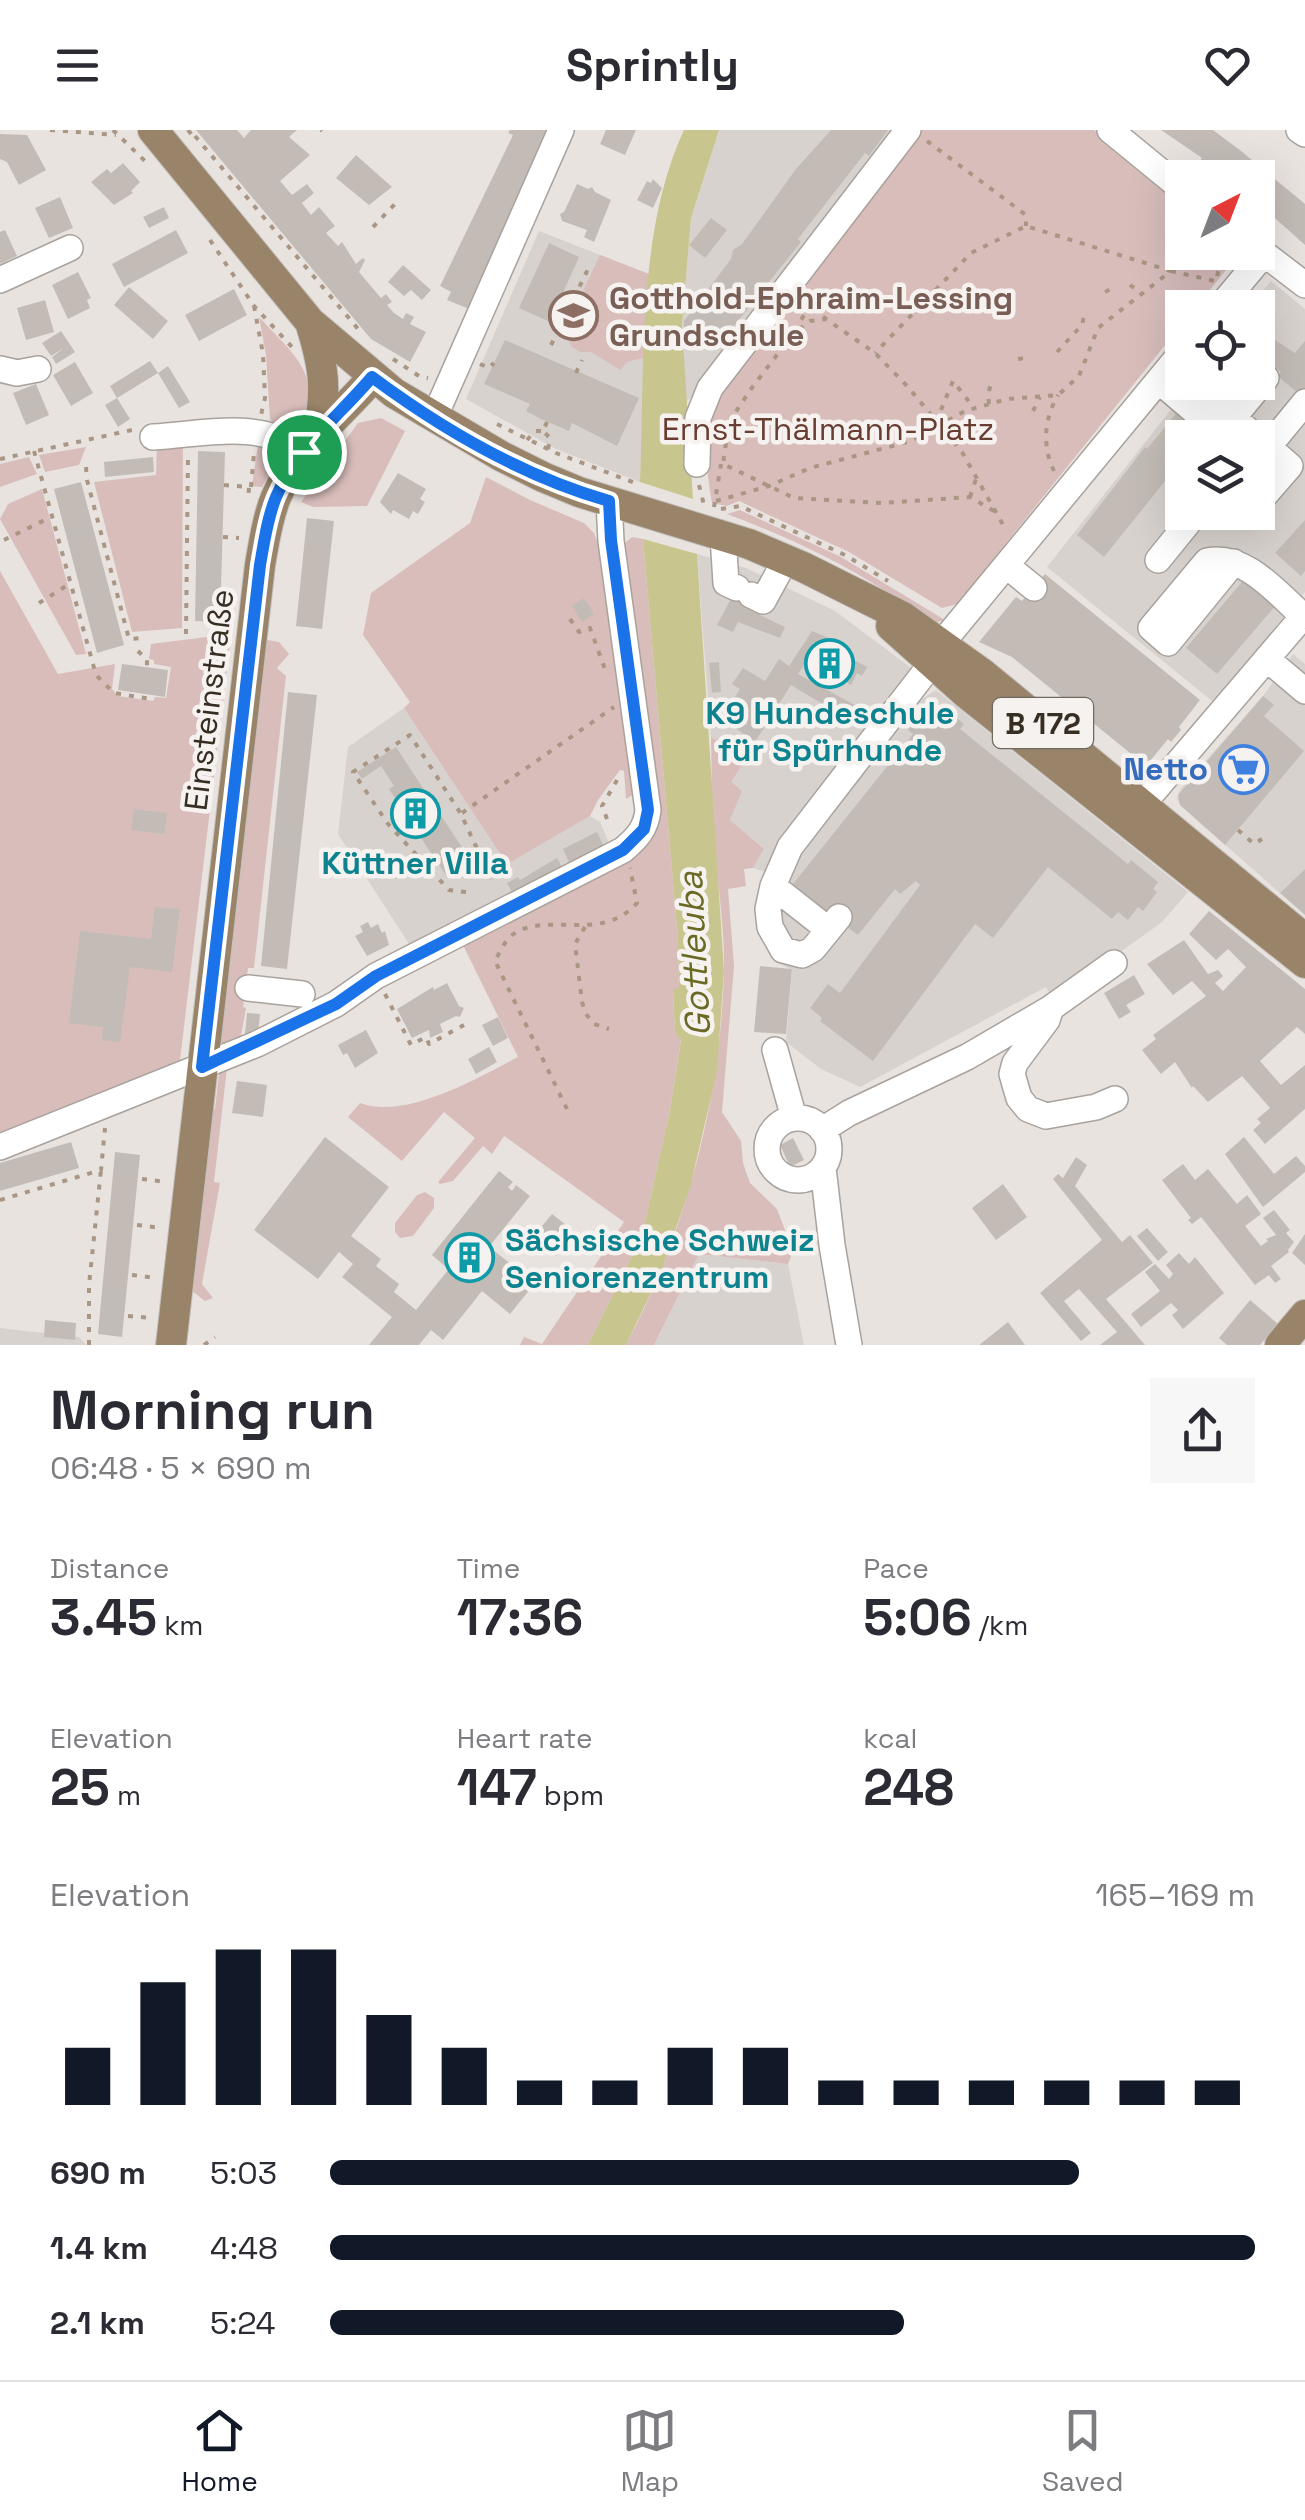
<!DOCTYPE html>
<meta charset="utf-8">
<style>
body{margin:0;font-family:"Space Grotesk",sans-serif;background:#f7f7f7;color:#2b2b33;height:100vh;display:flex;flex-direction:column;font-size:38px;white-space:nowrap}
*{box-sizing:border-box;margin:0}
p{font-size:32px;color:#7c7c81}
.icon{flex:none;width:55px;height:55px;fill:none;stroke:currentColor;stroke-width:2;stroke-linecap:round;stroke-linejoin:round}
.map{position:relative;height:1215px;overflow:hidden}
.panel{display:flex;flex-direction:column;background:#fff;flex:1}
.panel>*{flex:none}
.needle{width:65px;rotate:42deg}
.controls{position:absolute;left:1165px;top:30px;display:grid;gap:20px}
.controls a{display:grid;place-items:center;width:110px;height:110px;border-radius:0px;background:#fff;box-shadow:0 10px 40px #0002;font-size:50px}
.pin{position:absolute;display:grid;place-items:center;width:85px;height:85px;color:#fff;margin:-42px;border:5px solid #fff;border-radius:50%;box-shadow:0 2px 10px #0007}
.round{display:grid;place-items:center;flex:none;width:105px;height:105px;border-radius:0px;background:#f7f7f7}
.head{display:flex;align-items:center;justify-content:space-between;height:170px;padding:0 50px}
h1{font-size:55px;font-weight:700;line-height:75px}
.metrics{display:grid;grid-template-columns:repeat(3,1fr);gap:15px;height:170px;padding:10px 50px}
.metrics div{display:grid;align-content:center}
.metrics b{font-size:50px;font-weight:700}
.metrics small{font-size:28px;font-weight:400}
.metrics p{font-size:28px}
.chart{height:280px;padding:20px 50px}
.chart p{display:flex;justify-content:space-between}
.chart svg{width:100%;height:180px;margin-top:10px;stroke:#111827;stroke-width:6}
ul{padding:0 50px;list-style:none;font-size:32px}
li{display:grid;grid-template-columns:160px 120px 1fr;align-items:center;height:75px}
li i{height:25px;border-radius:12px;background:#111827}
header{display:flex;justify-content:space-between;align-items:center;height:130px;padding:0 50px;background:#fff;font-size:45px;font-weight:700}
.tab-bar{display:flex;justify-content:space-around;align-items:center;height:140px;border-top:2px solid #e1e1e2;background:#fff;font-size:28px;color:#7c7c81}
.tab-bar a{display:grid;justify-items:center;gap:5px}
.tab-bar .selected{color:#111827}
.map>svg:first-child{display:block}
.built{fill:#d8d2ce;fill-rule:evenodd}
.green{fill:#d8bdbb}
.water{fill:#c8c68e}
.building{fill:#c3bcb6}
.lines{fill:none;stroke-linecap:round;stroke-linejoin:round}
.minor-casing{stroke:#a9a29c;stroke-width:28}
.major-casing{stroke:#c3c0bd;stroke-width:32}
.path{stroke:#a99684;stroke-width:4;stroke-dasharray:5 8;stroke-linecap:butt}
.minor{stroke:#fff;stroke-width:25}
.major{stroke:#998469;stroke-width:30}
.route-casing{stroke:#fff;stroke-width:20}
.route{stroke:#1a73e8;stroke-width:12}
.labels{text-anchor:middle;dominant-baseline:central;stroke-width:9;stroke-linejoin:round;paint-order:stroke}
.shield{fill:#f6f2f0;stroke:#706960;stroke-width:2.5}
.shield-label{font-size:30px;font-weight:bold;fill:#372e23}
.education-label{font-size:32px;font-weight:bold;fill:#785e54;stroke:#f6f2f0;text-anchor:start}
.park-label{font-size:32px;fill:#693d32;stroke:#f6f2f0}
.street-label{font-size:32px;fill:#372e23;stroke:#f6f2f0}
.culture-label{font-size:32px;font-weight:bold;fill:#0d838f;stroke:#f6f2f0}
.shop-label{font-size:32px;font-weight:bold;fill:#366cbe;stroke:#f6f2f0;text-anchor:end}
.water-label{font-size:35px;font-style:italic;fill:#6b6a24;stroke:#f6f2f0}
</style>
<header><svg class="icon" aria-label="menu" viewBox="0 0 24 24"><path d="M4 6h16M4 12h16M4 18h16"/></svg>Sprintly<svg class="icon" aria-label="heart" viewBox="0 0 24 24"><path d="M12 20l-8-8c-3-5 5-10 8-4 3-6 11-1 8 4z"/></svg></header>
<div class="map">
<svg width="1305" height="1215" viewBox="0 0 1305 1215">
<rect width="100%" height="100%" fill="#e9e3e0"/>
<path class="built" d="M719,0H902L706,253L686,272L682,195L691,88Z
M539,101L649,144L640,352L556,319L466,269Z
M1271,151L1305,179V462L1212,571L1047,437L1192,253L1258,252V178L1250,177ZM1182,308H1258V382H1182Z
M697,424L746,438L835,481L918,543L917,572L936,560L1188,762L1162,792L1054,870L1046,857L860,957L821,939L786,912L792,840L776,832L758,804L757,789L769,743L753,738L764,719L730,690V652L746,629L711,607Z
M1293,524L1305,534V739L1280,763L1180,675L1177,668L1180,660L1263,566Z
M404,578L507,733L590,686L600,692L611,717L413,820L338,704L348,617Z
M699,1124L788,1134L804,1215H654Z
M0,1198L79,1207L86,1215H0Z"/>
<path class="green" d="M918,0H1094L1182,73V122L1234,123L1235,129L1196,177L1182,178V194L957,474L942,478L849,422L739,371L727,376L712,373C705,331 702,302 717,261Z
M600,125L649,144L646,227L627,232L620,240L591,222H580L572,217L564,201Z
M259,187C291,222 332,251 293,300L282,302L270,289L266,225Z
M381,288L405,301L367,376L313,377L301,372L358,293Z
M259,307L284,317L262,357L252,356Z
M183,308L182,498L132,502L94,352L156,345L157,311Z
M86,317L79,335L45,342L39,325Z
M29,327L37,344L0,357V334Z
M486,347L530,370L584,393L594,403L599,416L634,664L626,669L624,641L620,640L598,670L590,686L507,734L404,578L410,572L363,505L371,463L470,393Z
M42,359L86,524L76,525L0,389L8,374Z
M740,380L841,427L945,490L938,492L929,490C859,441 806,414 727,384Z
M632,407L643,409L678,809L679,858L673,860L675,903L681,909L670,981L642,1106L588,1215H520L524,1207L542,1214L624,1092L504,1006L492,1024L483,1016L453,1051L440,1054L438,1052L475,1008L444,982L402,1031L348,987L360,973C406,990 477,948 518,927L462,813L654,704L658,696L626,431L625,413Z
M0,441L58,544L115,534L112,559L118,566L153,571L155,567L166,568L171,537L154,534V530L149,529L151,514L231,504L180,930L0,1010Z
M267,510L279,512L289,524L277,538L286,546L254,838H248L243,877L246,878L241,906L256,908L228,919L216,914L262,514Z
M711,607L746,629L731,652L742,661L730,690L764,719L753,738L744,739L746,756L728,759L734,836L722,982L741,1011L743,1033L750,1053L777,1079L793,1121L788,1134L699,1124L654,1215H626C686,1101 720,972 724,843C725,797 717,751 714,706C711,673 712,640 711,607Z
M227,938L214,1052L220,1053L202,1154L213,1168L205,1171L192,1161L210,979H215L219,944Z
M425,1062L434,1068V1078L413,1106L400,1108L395,1102V1093L417,1065Z"/>
<path class="water" d="M684,0H719L691,88L682,195L693,369L640,352C645,240 636,103 684,0Z
M643,409L697,424L724,841L717,941L690,1058L660,1144L626,1215H588L642,1106L670,981L681,910L675,903L673,859L679,858L678,809Z"/>
<path class="building" d="M196,0H237L244,8L251,0H297L289,7L310,25L280,51L292,65L307,54L314,63L302,73L311,85L319,77L335,96L326,103L338,116L342,112L356,134L363,128L365,130L359,142L381,168L386,164L392,172L387,175L394,183L403,189L406,183L414,187L410,194L426,202L410,232L371,209Z
M510,0H552L469,179L447,170L451,162L440,156L513,5L508,3Z
M606,0H636L625,25L600,14Z
M831,0H888L869,26L865,23L798,109L801,112L714,221L684,197V191L731,129L733,120L742,114L796,39Z
M1161,0H1213L1241,21L1305,74V115L1258,73V48H1221L1200,31L1202,28Z
M0,4L27,5L46,40L19,55L7,32L0,29Z
M356,25L392,57L369,75L336,48Z
M123,33L140,52L131,61L133,63L114,75L91,52L107,39L111,43Z
M653,49L662,58L653,78L637,70L647,51L651,53Z
M577,54L588,59L592,57L595,62L611,70L594,112L584,107L587,100L562,91L560,84L564,82Z
M60,67L73,98L49,108L35,78Z
M164,77L169,88L149,98L143,87Z
M711,88L727,100L705,128L689,115Z
M5,100L17,126L0,134V102Z
M176,100L188,123L124,157L112,134Z
M549,113L579,127L550,192L519,178Z
M403,135L431,160L422,170L411,160L404,166L388,152Z
M78,142L91,168L87,170L90,178L68,189L52,155Z
M129,157L168,191L153,209L114,175Z
M234,159L247,185L199,211L185,185Z
M45,170L54,202L26,210L17,178Z
M1258,199L1295,223L1305,211V262L1302,266L1277,246L1281,242L1262,227L1258,233Z
M61,201L75,222L56,234L52,227L64,218L51,226L42,213Z
M505,210L639,268L617,316L572,293L569,301L541,289L526,281L530,274L484,254Z
M150,231L158,243L117,268L110,256Z
M75,232L93,263L71,276L53,245Z
M168,236L190,272L179,278L158,243Z
M1215,252H1241L1231,266Z
M36,254L49,285L26,295L13,263Z
M117,268L130,289L118,297L105,275Z
M1179,280L1206,302L1201,308H1182V330L1104,427L1077,405L1145,317L1147,319Z
M198,321L225,322L220,492L195,491Z
M153,327L154,342L105,347L104,332Z
M398,343L426,359L420,369L425,372L418,384L413,381L409,389L393,380L391,384L380,372Z
M81,352L124,515L97,523L54,359Z
M307,388L334,391L322,499L296,496Z
M1305,390V441L1301,446L1275,423Z
M1045,444L1200,570L1179,597L1181,600L1171,612L1168,609L1146,636L1012,527L979,512L1016,467L1022,471Z
M1246,447L1277,474L1217,544L1186,518Z
M742,448L756,455L745,478L785,497L780,508L738,492L733,502L717,495Z
M584,468L594,484L582,492L572,476Z
M812,501L833,510L831,513L853,527L852,529L867,537L862,546L857,543L851,555L807,531L798,544L873,585L864,599L853,593L850,597L841,592L844,587L791,555L755,612L731,595L738,587L727,580L740,559L732,554L743,538L765,551L779,529L789,536Z
M719,532L721,562L712,563L709,533Z
M122,534L168,540L165,567L118,560Z
M288,562L317,565L287,839L261,836Z
M1263,566L1274,575L1264,586L1304,621L1225,715L1180,675L1178,665Z
M934,578L943,585L947,580L964,594L960,599L1128,734L1131,730L1158,752L1153,759L1157,762L1143,781L1138,777L1128,790L1118,782L1112,789L1048,737L993,808L975,794L873,931L820,891L822,888L810,878L828,854L840,863L920,755L916,751L900,764L895,759L858,805L847,797L825,825L811,835H789L779,829L790,809L798,814L807,811L829,783L793,754L913,604L908,600L922,582L927,587Z
M396,617L471,731L447,747L409,690L403,694L396,693L392,686V679L399,675L389,659L394,656L381,636L362,649L357,642Z
M134,679L167,683L164,704L131,700Z
M597,702L607,723L572,739L563,719Z
M557,728L565,743L515,768L507,753L518,747L520,750Z
M1305,739V785L1280,763Z
M155,777L180,779L172,842L130,837L120,912L102,910L103,897L69,893L80,801L151,809Z
M1209,781L1305,859V904L1297,897L1260,931L1281,955L1305,935V979L1265,1014L1253,1000L1261,993L1257,989L1270,978L1242,946L1208,972L1193,956L1192,958L1175,932L1161,944L1142,920L1156,909L1153,905L1206,866L1192,851L1173,865L1147,834L1184,810L1208,844L1218,840L1223,846L1215,853L1223,861L1246,837L1228,819L1216,830L1189,804Z
M368,792L371,798L378,794L382,803L385,801L389,815L367,826L355,806L363,802L360,796Z
M760,836L792,839L786,904L754,902Z
M1134,845L1145,864L1126,875L1131,882L1119,889L1104,863Z
M447,853L459,876L464,878L460,887L456,886L440,894L443,902L430,908L429,900L412,908L397,879L433,857L434,860Z
M247,883L260,884L258,905L245,904Z
M498,887L508,908L493,916L482,895Z
M366,900L378,923L355,938L347,923L343,925L338,915Z
M489,917L497,932L476,944L468,929Z
M237,951L267,955L263,987L232,983Z
M325,1007L389,1057L351,1106L381,1129L376,1136L399,1154L394,1162L416,1180L452,1135L449,1133L446,1137L432,1125L499,1041L513,1052L508,1057L512,1061L516,1055L530,1066L484,1123L488,1127L493,1120L535,1153L510,1184L482,1161L443,1210L431,1200L419,1215H369L392,1187L342,1147L353,1134L339,1122L318,1149L254,1100Z
M1244,1007L1274,1044L1296,1026L1305,1036V1042L1263,1077L1225,1024Z
M793,1008L804,1030L790,1037L780,1015Z
M71,1012L79,1038L0,1061V1033Z
M115,1022L140,1025L122,1207L98,1204Z
M1076,1027L1087,1035L1075,1056L1122,1112L1130,1105L1153,1133L1106,1169L1145,1215H1100L1117,1202L1079,1159L1064,1171L1091,1203L1081,1211L1040,1163L1102,1110L1053,1049L1058,1044L1063,1048Z
M1183,1034L1195,1050L1208,1039L1237,1074L1247,1065L1261,1084L1245,1096L1261,1116L1268,1111L1266,1109L1276,1105L1263,1088L1274,1080L1290,1100L1286,1103L1294,1112L1288,1120L1289,1122L1271,1136L1281,1149L1275,1153L1269,1145L1255,1155L1201,1087L1192,1094L1188,1090L1191,1088L1162,1050Z
M1003,1054L1027,1087L996,1110L972,1078Z
M552,1084L575,1102L556,1126L533,1107Z
M1147,1098L1168,1122L1158,1131L1137,1106Z
M1305,1104V1135L1292,1123Z
M1179,1123L1189,1134L1195,1127L1224,1163L1183,1199L1172,1185L1178,1180L1171,1173L1141,1197L1131,1184L1160,1161L1145,1142L1155,1134L1169,1149L1173,1144L1166,1135Z
M1250,1170L1278,1194L1260,1215H1227L1219,1208Z
M45,1190L76,1193L75,1210L44,1207Z
M1008,1192L1025,1215H979L998,1200Z"/>
<g class="lines">
<defs>
<path id="minor" d="M1110,0L1182,59
M1299,0L1305,4
M1258,119L1305,155
M0,150L70,118
M1219,178L1264,124
M0,239L17,243L38,239
M1159,251L1226,308
M1192,252L1257,308
M434,288L561,0
M1233,288L1266,248
M153,307C206,304 257,289 304,321
M1258,308L1290,336L1258,373
M1268,317L1305,272
M697,334L698,288L710,258L908,0
M723,406L726,453L737,458
M1158,430L1197,382
M1234,432L1168,513L1151,498L1207,431C1245,423 1277,463 1303,486
M1007,436L1034,458
M751,465L763,471L786,429
M942,513L1182,222
M1267,529L1305,561
M1142,675L1305,484
M773,756L820,793
M839,787L813,819L802,825L783,820L770,797L768,779L773,756L790,717L932,533
M1114,833L1051,878L1047,890L1015,933L1012,944L1019,968L1028,979L1046,986L1096,977L1115,969
M248,858L302,864
M775,920L794,988
M767 1019a31 31 0 1 1 62 0a31 31 0 1 1-62 0Z
M822,1000L849,983L967,927L1051,878
M0,1017L257,914L336,874L376,846L623,720C637,708 646,699 648,680L611,411L609,371
M823,1038L832,1115L849,1215"/>
<path id="major" d="M153,0L310,192L394,263L501,326L543,347L579,362L749,414L803,437L903,487L983,544L1305,809
M311,195C324,237 327,260 318,303
M891,496L967,564L1305,833
M171,1215L260,435C264,413 267,389 276,367C296,318 340,286 373,247
M1280,1215L1305,1185"/>
</defs>
<use href="#minor" class="minor-casing"/>
<use href="#major" class="major-casing"/>
<path class="path" d="M50,0L116,5
M113,0L147,33
M188,0L196,10
M321,0L322,1
M195,6L359,200
M927,11L1026,85V96
M373,97L395,74
M210,110L254,176L292,217
M1171,141L1215,151
M1217,146L1224,122
M1130,155L1141,163
M1105,162L1115,157
M803,170L826,189
M254,176L263,224L265,268L261,285
M1258,184L1268,192L1260,201
M795,201L809,176
M551,215L590,135
M1057,222L1082,195L1084,186
M393,229L419,246L428,248
M1018,229L1030,227
M480,234L489,238L494,233
M576,243L582,230
M989,274L988,264L992,251
M1033,281L1040,267
M547,292L543,301L550,308L548,320
M936,292L953,251L974,278
M497,294L556,323L635,353
M527,310L535,301H543
M34,321L96,545L114,563L151,569
M0,329L132,300
M86,337L87,350L129,509L143,508
M1054,341C1042,316 1044,289 1058,265
M224,355L249,357L248,370
M699,355L704,375
M251,357L254,323
M970,367L976,349
M716,371L769,356L810,338L911,311L965,281L1007,269L1058,265L1079,246L1098,198L1171,141L1026,96L971,123L875,223
M714,377L721,334
M721,379L740,376L845,425L888,451
M994,381L970,367L882,373L794,368L723,334L729,292L751,259L793,204L810,191L826,189L875,223L908,257L962,322L1006,400
M223,407L239,408
M4,410L53,386
M221,460L234,461
M39,473L71,453
M570,489L579,502L590,498L606,542
M186,504L188,323
M138,521L147,530V537
M462,683L614,577
M607,689L602,676L620,645
M1238,700L1254,714L1262,709
M466,762L449,760L388,694L353,642L410,605L461,684L491,749
M585,797L575,814L582,872L586,884L594,894L609,899
M385,864L411,915L426,907L429,914L464,895
M567,979L495,831C500,822 504,812 512,805C546,780 601,814 637,773L630,738
M142,1049L167,1052
M0,1070L101,1040L105,998
M137,1095L162,1098
M132,1145L157,1148
M128,1186L153,1188
M89,1215V1155L101,1040
M204,1215L215,1207"/>
<use href="#minor" class="minor"/>
<use href="#major" class="major"/>
</g>
<g class="lines">
<defs>
<path id="route" d="M372,247C442,299 525,347 609,371L611,410L648,680L644,699L623,720L376,846L336,874L202,937L260,435C264,413 267,389 276,367C296,319 339,286 372,247Z"/>
</defs>
<use href="#route" class="route-casing"/>
<use href="#route" class="route"/>
</g>
<defs>
<symbol id="school-ring" viewBox="-11 -11 22 22"><circle r="9.5" fill="#f6f2f0" stroke="#8d6e63" stroke-width="1.5"/><path d="M0-5L7-2L0 1L-7-2ZM-4 1L0 2.5L4 1V4Q0 6-4 4Z" fill="#8d6e63"/></symbol>
<symbol id="building-ring" viewBox="-11 -11 22 22"><circle r="9.5" fill="#f6f2f0" stroke="#0f9aa8" stroke-width="1.5"/><path d="M-4-6H4V6H1V3H-1V6H-4ZM-2.5-4.3h1.7v1.8h-1.7ZM.8-4.3h1.7v1.8H.8ZM-2.5-1h1.7V.8h-1.7ZM.8-1h1.7V.8H.8Z" fill="#0f9aa8"/></symbol>
<symbol id="supermarket-ring" viewBox="-11 -11 22 22"><circle r="9.5" fill="#f6f2f0" stroke="#3f7fe0" stroke-width="1.5"/><path d="M-6-5.5h2.5l.6 2H6L4.5 2H-2.5L-4.4-4H-6ZM-1.5 3.2a1.3 1.3 0 1 0 .1 0ZM3 3.2a1.3 1.3 0 1 0 .1 0Z" fill="#3f7fe0"/></symbol>
</defs>
<g fill-rule="evenodd">
<use href="#school-ring" x="546" y="158" width="55" height="55"/>
<use href="#building-ring" x="802" y="506" width="55" height="55"/>
<use href="#supermarket-ring" x="1216" y="612" width="55" height="55"/>
<use href="#building-ring" x="388" y="656" width="55" height="55"/>
<use href="#building-ring" x="442" y="1100" width="55" height="55"/>
</g>
<g class="labels">
<rect class="shield" x="993" y="568" width="100" height="50" rx="8"/>
<g class="shield-label">
<text x="1043" y="593">B 172</text>
</g>
<g class="education-label">
<text x="609" y="168">Gotthold-Ephraim-Lessing<tspan x="609" dy="37">Grundschule</tspan></text>
</g>
<g class="park-label">
<text x="828" y="299">Ernst-Thälmann-Platz</text>
</g>
<g class="street-label">
<text transform="translate(209 570) rotate(-83)">Einsteinstraße</text>
</g>
<g class="culture-label">
<text x="830" y="583">K9 Hundeschule<tspan x="830" dy="37">für Spürhunde</tspan></text>
<text x="415" y="733">Küttner Villa</text>
<text x="505" y="1110" text-anchor="start">Sächsische Schweiz<tspan x="505" dy="37">Seniorenzentrum</tspan></text>
</g>
<g class="shop-label">
<text x="1208" y="639">Netto</text>
</g>
<g class="water-label">
<text transform="translate(694 824) rotate(-93)">Gottleuba</text>
</g>
</g>
</svg>
<div class="controls">
<a><svg class="needle" viewBox="-14 -14 28 28"><path d="M0-13l5 13h-10z" fill="#e53935"/><path d="M0 13l5-13h-10z" fill="#7c7c81"/></svg></a>
<a><svg class="icon" aria-label="locate" viewBox="0 0 24 24"><circle cx="12" cy="12" r="6"/><path d="M12 2v4M12 18v4M2 12h4M18 12h4"/></svg></a>
<a><svg class="icon" aria-label="layers" viewBox="0 0 24 24"><path d="M12 4l9 5-9 5-9-5zM3 14l9 5 9-5"/></svg></a>
</div>
<div class="pin" style="left:304px;top:322px;background:#1e9e55"><svg class="icon" aria-label="arrive" viewBox="0 0 24 24"><path d="M6 21V4h12l-3 4 3 4H6"/></svg></div>
</div>
<section class="panel">
<div class="head"><div><h1>Morning run</h1><p>06:48 · 5 × 690 m</p></div><a class="round"><svg class="icon" aria-label="share" viewBox="0 0 24 24"><path d="M12 15V3M7 8l5-5 5 5M5 13v7h14v-7"/></svg></a></div>
<div class="metrics">
<div><p>Distance</p><b>3.45<small> km</small></b></div>
<div><p>Time</p><b>17:36</b></div>
<div><p>Pace</p><b>5:06<small> /km</small></b></div>
</div>
<div class="metrics">
<div><p>Elevation</p><b>25<small> m</small></b></div>
<div><p>Heart rate</p><b>147<small> bpm</small></b></div>
<div><p>kcal</p><b>248</b></div>
</div>
<div class="chart"><p><span>Elevation</span>165–169 m</p>
<svg viewBox="0 0 160 44" preserveAspectRatio="none"><path d="M5 44V30M15 44V14M25 44V6M35 44V6M45 44V22M55 44V30M65 44V38M75 44V38M85 44V30M95 44V30M105 44V38M115 44V38M125 44V38M135 44V38M145 44V38M155 44V38"/></svg>
</div>
<ul>
<li><b>690 m</b>5:03<i style="width:81%"></i></li>
<li><b>1.4 km</b>4:48<i style="width:100%"></i></li>
<li><b>2.1 km</b>5:24<i style="width:62%"></i></li>
</ul>
</section>
<nav class="tab-bar">
<a class="selected"><svg class="icon" aria-label="home" viewBox="0 0 24 24"><path d="M3 11l9-7 9 7M6 9v11h12V9"/></svg>Home</a>
<a><svg class="icon" aria-label="map" viewBox="0 0 24 24"><path d="M3 6l6-2 6 2 6-2v14l-6 2-6-2-6 2zM9 4v14M15 6v14"/></svg>Map</a>
<a><svg class="icon" aria-label="saved" viewBox="0 0 24 24"><path d="M7 4h10v16l-5-4-5 4z"/></svg>Saved</a>
</nav>
